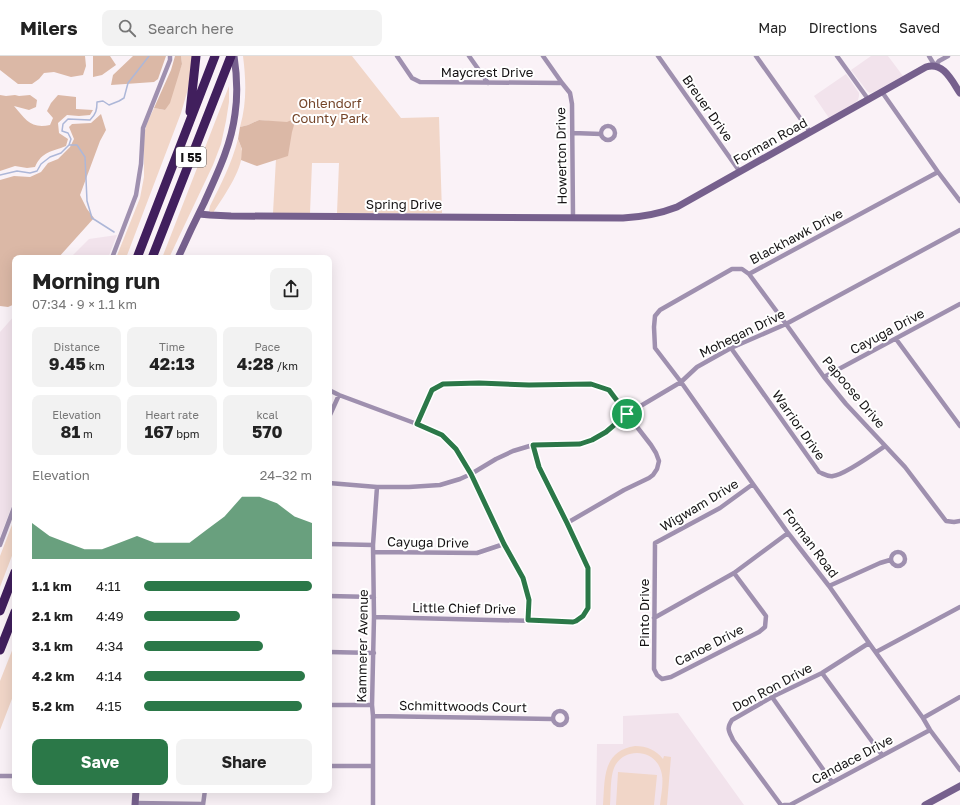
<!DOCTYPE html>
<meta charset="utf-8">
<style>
body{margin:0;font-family:"Golos Text",sans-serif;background:#f2f2f2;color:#222;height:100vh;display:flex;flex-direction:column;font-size:15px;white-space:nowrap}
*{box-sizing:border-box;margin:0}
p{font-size:13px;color:#767676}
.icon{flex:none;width:22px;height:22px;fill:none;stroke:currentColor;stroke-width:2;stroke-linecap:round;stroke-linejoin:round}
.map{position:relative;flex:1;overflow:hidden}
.details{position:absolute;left:12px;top:199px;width:320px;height:538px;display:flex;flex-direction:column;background:#fff;border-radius:8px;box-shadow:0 4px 16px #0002}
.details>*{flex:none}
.pin{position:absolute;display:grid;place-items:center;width:34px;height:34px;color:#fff;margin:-17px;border:2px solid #fff;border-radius:50%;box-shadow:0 1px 4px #0007}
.round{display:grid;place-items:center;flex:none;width:42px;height:42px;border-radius:8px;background:#f2f2f2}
.headline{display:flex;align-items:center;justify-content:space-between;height:68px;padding:0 20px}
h1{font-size:22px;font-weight:700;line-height:30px}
.stats{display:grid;grid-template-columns:repeat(3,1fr);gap:6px;height:68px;padding:4px 20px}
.stats div{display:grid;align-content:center;border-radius:8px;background:#f2f2f2;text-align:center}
.stats b{font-size:17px;font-weight:700}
.stats small{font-size:11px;font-weight:400}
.stats p{font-size:11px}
.chart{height:112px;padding:8px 20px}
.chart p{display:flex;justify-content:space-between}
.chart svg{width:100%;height:72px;margin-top:4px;fill:#2b7848;opacity:.7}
.primary-button{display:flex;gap:8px;margin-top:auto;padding:8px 20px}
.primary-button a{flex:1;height:46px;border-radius:8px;background:#2b7848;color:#fff;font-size:16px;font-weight:700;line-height:46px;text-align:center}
.primary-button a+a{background:#f2f2f2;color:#222}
ul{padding:0 20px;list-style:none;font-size:13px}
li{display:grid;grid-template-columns:64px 48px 1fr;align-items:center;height:30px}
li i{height:10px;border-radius:5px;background:#2b7848}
header{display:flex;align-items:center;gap:24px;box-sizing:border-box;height:56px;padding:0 20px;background:#fff;border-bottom:1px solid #e0e0e0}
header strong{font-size:19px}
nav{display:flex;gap:22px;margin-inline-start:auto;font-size:14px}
.search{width:280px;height:36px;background:#f2f2f2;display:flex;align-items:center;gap:10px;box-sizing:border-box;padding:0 14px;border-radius:8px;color:#767676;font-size:15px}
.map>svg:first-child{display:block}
.built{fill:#f2e3ec}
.green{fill:#f1d6c8}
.forest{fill:#dbb8a6}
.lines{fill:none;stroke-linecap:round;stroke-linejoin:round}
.stream{stroke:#adb7d8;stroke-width:1.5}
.street{stroke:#9f90af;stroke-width:4.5}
.secondary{stroke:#76608d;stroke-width:7}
.highway{stroke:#411f5d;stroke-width:9}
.route-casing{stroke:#fff;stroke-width:8}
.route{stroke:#2b7848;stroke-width:5}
.labels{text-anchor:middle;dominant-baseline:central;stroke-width:4;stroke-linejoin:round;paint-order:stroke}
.shield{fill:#fff;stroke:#5c5a5b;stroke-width:1}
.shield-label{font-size:12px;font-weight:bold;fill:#161415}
.street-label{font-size:13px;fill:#161415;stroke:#fff}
.park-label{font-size:13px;fill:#754529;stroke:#fff}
</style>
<header>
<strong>Milers</strong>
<div class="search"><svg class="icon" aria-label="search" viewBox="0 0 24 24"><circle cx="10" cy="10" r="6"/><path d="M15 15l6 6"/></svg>Search here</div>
<nav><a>Map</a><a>Directions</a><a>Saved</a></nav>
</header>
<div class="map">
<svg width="960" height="749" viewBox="0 0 960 749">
<rect width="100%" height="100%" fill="#faf2f7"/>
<path class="built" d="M871,0H888L903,20L874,36L870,37L867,35L851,14Z
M846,18L859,37V40L858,44L854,48L829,62L814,40Z
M117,179L108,202H70L89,183Z
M15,259V442L0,481V276Z
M678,657L744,749H596L597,688H623V660Z"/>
<path class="green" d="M181,0H193L188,33L181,57L126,202H116L140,142L144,121V78L147,67L154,52L165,54L182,8Z
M243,0H352L401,62L439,61L442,157H337L339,107H312L310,157H273L278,66L259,64L248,69L240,71C247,47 246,24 243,0Z
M229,30V46L226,65L221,88L213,109L169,202H162Z
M238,83C239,87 242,91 242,95C243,114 223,141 213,157L209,155L210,150C221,128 232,107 238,83Z
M15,461V492L0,531V500Z
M15,587V635L0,674V625Z
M635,690C647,690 656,694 663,703L664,700L671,701L667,749H660C661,738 665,723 660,712C652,692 622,692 614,712C610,722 611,738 610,749H603C605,723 602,695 635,690Z
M618,716L657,719L654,749H616Z"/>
<path class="forest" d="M0,0H85L86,10L83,19L71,21L54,16L44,17L39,23L32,28H18L0,14Z
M93,0H110L116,9L102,19L93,21Z
M133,0H166L158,23L154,26L111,29L113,19Z
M175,0H181L182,8L170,47L165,54L154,52L171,14Z
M0,39L6,40L15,39L19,40L30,39L37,44L36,51L29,54L14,50C26,64 31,73 50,69L53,62L47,55L51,47L58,39L76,41V53L93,54L90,59L79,60L67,59L58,67L59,77L68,83L66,90C52,96 42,95 35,111L27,112L15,110L0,115Z
M101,58L106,74L100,85L80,139L87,153L94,162L58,202H15V248L8,251L0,250V124L14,120L30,121L41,116L48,107L58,103L70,91L74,83L69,71L72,68L91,67Z
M296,62L292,76L288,100L257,110L241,104L242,93L238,83L240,71L248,69L259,64L287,66Z"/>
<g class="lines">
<path class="stream" d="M69,89H77L85,101L87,145L92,162L114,176
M0,119L17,115L30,117L37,115L41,108L50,101L61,97L69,89L71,83L68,77L62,75L63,68L68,63L90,64C96,58 97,54 97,46L103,45L109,49L119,45L124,42L128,27L149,0"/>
<path class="street" d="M397,0L412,22L420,26L562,27
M469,0L488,27
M543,0L562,27L570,37L572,48L573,161
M658,0L740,116
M756,0L810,76
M837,0L868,43
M929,0L935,10L939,5L948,0
M882,36L938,116L960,145
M601 77a7 7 0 1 1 14 0a7 7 0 1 1-14 0Z
M573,77L601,78
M938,116L749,218L742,213H732L660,254L655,260L654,271L655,292L681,326L753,428L788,477L829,530L869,587L923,662L930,674L960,714
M112,202L136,139L141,108L143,72L170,4V0
M749,218L786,268L824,321L846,348L905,411L946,465L954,466L960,465
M896,283L960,370
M731,292L819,416C824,418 828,421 833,420C844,419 875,397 885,390
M824,321L960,248
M329,334L339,339L417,368L442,379L456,393L471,418L504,488L523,522L529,544L528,564
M329,361L339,339
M417,368L432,334L443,328L479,327L529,329L591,328L609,333L627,358L651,389L656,397L659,405L657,413L653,419L649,422L624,434L567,467
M329,427L377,431H409L440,429L460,423L471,418L496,403L513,395L533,389L580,388L592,384L606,376L627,358L681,326L697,311L731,292L786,268L960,174
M329,488L373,489
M0,489L15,449
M891 503a7 7 0 1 1 14 0a7 7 0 1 1-14 0Z
M373,496L477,497L504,488
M734,517L766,560L765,571L759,576L671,621L662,623L657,619L654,613L655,487L720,452L753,428
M829,530L880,507L890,504
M329,540L374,541
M374,561L573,566C581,563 587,557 588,548V512L567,467L539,411L533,389
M654,562L734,517L788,477
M329,596L374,597
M876,596L960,551
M822,617L882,699
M772,641L832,726
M329,649H372
M553 662a7 7 0 1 1 14 0a7 7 0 1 1-14 0Z
M373,660L552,663
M923,662L960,641
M329,710H372
M0,720H15
M135,747L203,748
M203,749L205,734
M373,749V660L372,649L374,561L373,489L377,431
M781,749L733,684C729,675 726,673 732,664L772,641L822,617L869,587
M784,749H790L930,674"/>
<path class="secondary" d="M199,158L210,159L231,160L623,162C642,161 659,158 677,151L926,11C943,5 952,25 960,37
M178,202C186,184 195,165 204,147C217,118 231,90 235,58C238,38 237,19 234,0
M135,749L136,734
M925,749L960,730"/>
<path class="highway" d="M190,56L196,0
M137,202L215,0
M152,202L231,0
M0,555L15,516
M0,594L15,556"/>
</g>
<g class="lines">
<defs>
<path id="route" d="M479,327L529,329L591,328L609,334L627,358L606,376L592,384L580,388L533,389L539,411L567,467L588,512V552L583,560L576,565L573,566L528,564L529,544L523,522L504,488L471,418L456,393L442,379L417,368L432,334L443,328Z"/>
</defs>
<use href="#route" class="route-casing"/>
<use href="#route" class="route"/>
</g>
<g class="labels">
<rect class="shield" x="176" y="91" width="30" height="20" rx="3"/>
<g class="shield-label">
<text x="191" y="101">I 55</text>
</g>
<g class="street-label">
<text x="487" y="16">Maycrest Drive</text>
<text transform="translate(708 52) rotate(55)">Breuer Drive</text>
<text transform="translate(770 85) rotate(-29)">Forman Road</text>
<text transform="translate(561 100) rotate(-91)">Howerton Drive</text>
<text x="404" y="148">Spring Drive</text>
<text transform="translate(796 180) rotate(-28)">Blackhawk Drive</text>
<text transform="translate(887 275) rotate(-28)">Cayuga Drive</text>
<text transform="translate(742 277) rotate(-26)">Mohegan Drive</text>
<text transform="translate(854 336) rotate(50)">Papoose Drive</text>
<text transform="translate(799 369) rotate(55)">Warrior Drive</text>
<text transform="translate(699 449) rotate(-31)">Wigwam Drive</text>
<text transform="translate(428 486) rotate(1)">Cayuga Drive</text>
<text transform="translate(811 487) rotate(53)">Forman Road</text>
<text transform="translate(464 552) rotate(1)">Little Chief Drive</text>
<text transform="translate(644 557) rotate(-90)">Pinto Drive</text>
<text transform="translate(709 589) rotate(-27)">Canoe Drive</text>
<text transform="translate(362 590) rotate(-89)">Kammerer Avenue</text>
<text transform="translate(772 631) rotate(-28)">Don Ron Drive</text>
<text transform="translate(463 650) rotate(1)">Schmittwoods Court</text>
<text transform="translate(852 703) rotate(-28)">Candace Drive</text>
</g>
<g class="park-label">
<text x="330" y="47">Ohlendorf<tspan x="330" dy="15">County Park</tspan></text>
</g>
</g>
</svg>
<div class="pin" style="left:627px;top:358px;background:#1e9e55"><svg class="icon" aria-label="arrive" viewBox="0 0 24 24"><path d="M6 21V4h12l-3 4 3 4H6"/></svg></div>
<section class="details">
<div class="headline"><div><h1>Morning run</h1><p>07:34 · 9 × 1.1 km</p></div><a class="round"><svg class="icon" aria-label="share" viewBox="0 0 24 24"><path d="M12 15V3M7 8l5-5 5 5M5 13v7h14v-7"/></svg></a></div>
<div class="stats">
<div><p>Distance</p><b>9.45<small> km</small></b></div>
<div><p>Time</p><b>42:13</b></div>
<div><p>Pace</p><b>4:28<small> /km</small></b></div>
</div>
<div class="stats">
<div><p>Elevation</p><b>81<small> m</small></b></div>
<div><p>Heart rate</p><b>167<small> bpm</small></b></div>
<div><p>kcal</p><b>570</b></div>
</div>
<div class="chart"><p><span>Elevation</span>24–32 m</p>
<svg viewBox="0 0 160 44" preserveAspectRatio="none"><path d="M0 44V22L10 30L20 34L30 38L40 38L50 34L60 30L70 34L80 34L90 34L100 26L110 18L120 6L130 6L140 10L150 18L160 22V44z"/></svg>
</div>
<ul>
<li><b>1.1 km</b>4:11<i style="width:100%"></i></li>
<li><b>2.1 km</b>4:49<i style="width:57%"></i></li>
<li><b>3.1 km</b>4:34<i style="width:71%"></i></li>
<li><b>4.2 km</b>4:14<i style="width:96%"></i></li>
<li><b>5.2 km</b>4:15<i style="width:94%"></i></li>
</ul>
<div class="primary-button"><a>Save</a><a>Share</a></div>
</section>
</div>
